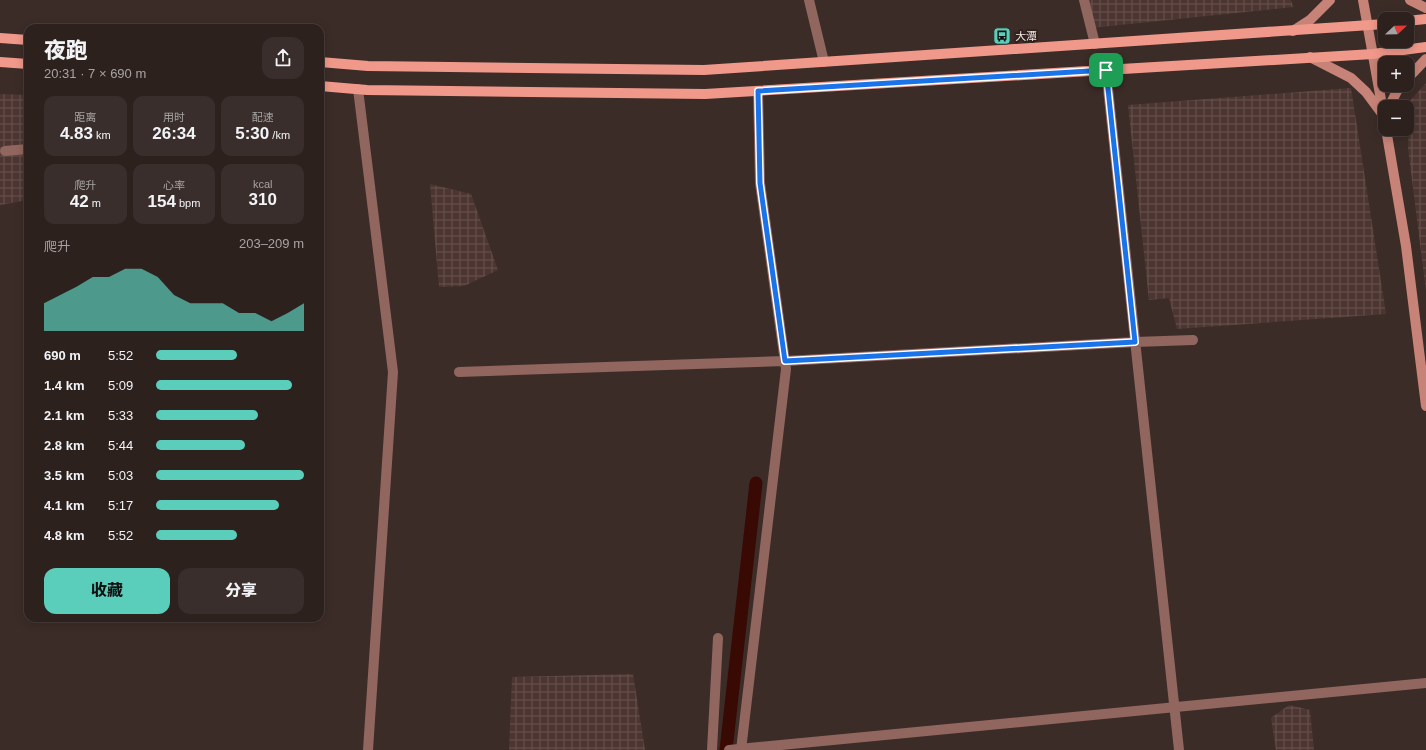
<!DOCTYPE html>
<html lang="zh">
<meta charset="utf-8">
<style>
body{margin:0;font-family:Arial,"Noto Sans SC",sans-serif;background:#392e2b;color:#f1f3f6;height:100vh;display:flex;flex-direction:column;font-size:15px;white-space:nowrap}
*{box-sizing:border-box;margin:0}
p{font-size:13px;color:#a7a3a4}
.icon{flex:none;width:22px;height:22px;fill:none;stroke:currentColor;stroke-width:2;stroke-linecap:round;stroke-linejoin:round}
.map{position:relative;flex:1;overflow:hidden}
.details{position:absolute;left:24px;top:24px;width:300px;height:598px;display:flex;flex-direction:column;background:#2d211e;border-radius:12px;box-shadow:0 2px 10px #0003,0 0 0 1px #483e3c}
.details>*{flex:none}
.needle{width:26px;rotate:68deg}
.tools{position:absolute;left:1378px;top:12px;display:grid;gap:8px}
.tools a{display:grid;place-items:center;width:36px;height:36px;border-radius:8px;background:#2d211e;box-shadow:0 2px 10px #0003,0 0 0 1px #483e3c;font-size:20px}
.pin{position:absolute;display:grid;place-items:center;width:34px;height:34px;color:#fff;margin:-17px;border-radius:8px;box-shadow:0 2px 6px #0006}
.round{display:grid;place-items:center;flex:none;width:42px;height:42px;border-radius:12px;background:#392e2b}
.summary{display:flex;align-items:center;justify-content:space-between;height:68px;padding:0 20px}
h1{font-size:22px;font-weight:800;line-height:30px}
.metrics{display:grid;grid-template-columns:repeat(3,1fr);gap:6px;height:68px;padding:4px 20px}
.metrics div{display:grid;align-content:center;border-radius:10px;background:#392e2b;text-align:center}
.metrics b{font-size:17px;font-weight:800}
.metrics small{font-size:11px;font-weight:400}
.metrics p{font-size:11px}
.chart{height:112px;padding:8px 20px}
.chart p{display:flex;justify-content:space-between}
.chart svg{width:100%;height:72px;margin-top:4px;fill:#5bcebb;opacity:.7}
.primary-button{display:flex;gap:8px;margin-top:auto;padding:8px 20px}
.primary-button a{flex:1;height:46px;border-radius:12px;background:#5bcebb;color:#111;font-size:16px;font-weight:800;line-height:46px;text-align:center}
.primary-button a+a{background:#392e2b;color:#f1f3f6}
ul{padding:0 20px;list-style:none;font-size:13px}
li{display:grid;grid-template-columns:64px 48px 1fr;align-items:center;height:30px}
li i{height:10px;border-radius:5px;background:#5bcebb}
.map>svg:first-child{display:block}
.industrial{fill:url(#industrial-grid)}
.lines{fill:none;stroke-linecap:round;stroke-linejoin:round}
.canal{stroke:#390904;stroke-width:13}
.street{stroke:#91665e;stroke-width:10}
.secondary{stroke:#c78377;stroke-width:10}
.primary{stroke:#f0998a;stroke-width:10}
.route-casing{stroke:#fff;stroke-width:8}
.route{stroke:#1a73e8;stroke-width:5}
.labels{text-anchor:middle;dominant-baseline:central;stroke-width:4;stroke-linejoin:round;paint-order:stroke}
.poi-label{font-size:11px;fill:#f3e7e5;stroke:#32221f;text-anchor:start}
</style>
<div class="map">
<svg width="1426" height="750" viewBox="0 0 1426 750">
<defs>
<pattern id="industrial-grid" width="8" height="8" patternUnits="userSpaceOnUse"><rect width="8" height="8" fill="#4d3632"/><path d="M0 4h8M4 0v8" fill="none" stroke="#675350"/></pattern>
</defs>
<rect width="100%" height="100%" fill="#3c2c28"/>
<path class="industrial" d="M1084,0H1291L1293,7L1091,28Z
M1426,83V291L1408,148L1410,101Z
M1351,88L1386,314L1177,329L1169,298L1149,300L1128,105Z
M0,94L28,95V200L0,205Z
M430,184L471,194L498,270L464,286L439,287Z
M633,674L645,750H509L512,677Z
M1289,705L1310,710L1314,750H1276L1271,718Z"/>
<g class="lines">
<path class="canal" d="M726,750L756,483"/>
<path class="street" d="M809,0L824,62
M1084,0L1095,44
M1106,70L1179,750
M358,89L393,372L368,750
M5,151L28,149
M459,372L785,361L1135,342L1193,340
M712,750L718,638
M729,750L1426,683
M741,750L786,369L760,183L758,91"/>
<path class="secondary" d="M1363,0L1385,122
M1410,0L1426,8
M1293,31L1310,20L1330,0
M1310,57L1351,78L1366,92L1383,115
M1407,79L1426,59
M1389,107L1397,91L1402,85
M1386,129L1406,246L1426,406"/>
<path class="primary" d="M1407,21L1426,19
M0,38L28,40
M0,62L28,64
M320,62L368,66L704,70L1385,24
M320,86L367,90L705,94L1373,54L1426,47"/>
</g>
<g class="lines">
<defs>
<path id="route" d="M1106,70L1135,342L785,361L760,183L758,91Z"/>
</defs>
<use href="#route" class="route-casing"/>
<use href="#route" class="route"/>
</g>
<defs>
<symbol id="bus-square" viewBox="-11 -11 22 22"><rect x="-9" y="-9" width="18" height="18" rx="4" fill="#5bcebb" stroke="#32221f"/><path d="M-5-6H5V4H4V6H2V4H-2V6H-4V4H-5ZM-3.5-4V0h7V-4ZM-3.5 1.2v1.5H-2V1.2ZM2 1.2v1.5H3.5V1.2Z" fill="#111"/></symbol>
</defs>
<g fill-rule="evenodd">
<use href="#bus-square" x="992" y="26" width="20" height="20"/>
</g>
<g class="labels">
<g class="poi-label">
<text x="1015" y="36">大潭</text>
</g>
</g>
</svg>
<div class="tools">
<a><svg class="needle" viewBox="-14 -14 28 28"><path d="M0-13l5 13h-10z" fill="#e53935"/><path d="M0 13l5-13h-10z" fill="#a7a3a4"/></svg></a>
<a>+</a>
<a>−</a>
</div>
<div class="pin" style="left:1106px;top:70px;background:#1e9e55"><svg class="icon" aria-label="arrive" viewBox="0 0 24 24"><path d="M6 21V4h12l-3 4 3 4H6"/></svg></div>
<section class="details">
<div class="summary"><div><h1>夜跑</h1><p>20:31 · 7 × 690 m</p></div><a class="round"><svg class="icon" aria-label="share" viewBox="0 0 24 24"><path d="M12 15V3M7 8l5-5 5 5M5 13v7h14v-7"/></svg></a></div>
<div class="metrics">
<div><p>距离</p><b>4.83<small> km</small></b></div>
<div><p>用时</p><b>26:34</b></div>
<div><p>配速</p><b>5:30<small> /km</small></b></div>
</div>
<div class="metrics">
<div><p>爬升</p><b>42<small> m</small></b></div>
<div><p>心率</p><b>154<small> bpm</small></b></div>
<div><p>kcal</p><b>310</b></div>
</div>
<div class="chart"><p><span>爬升</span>203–209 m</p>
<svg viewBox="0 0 160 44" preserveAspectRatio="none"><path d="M0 44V27L10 22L20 17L30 11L40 11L50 6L60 6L70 11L80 22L90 27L100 27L110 27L120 33L130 33L140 38L150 33L160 27V44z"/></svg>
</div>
<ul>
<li><b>690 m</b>5:52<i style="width:55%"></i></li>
<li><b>1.4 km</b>5:09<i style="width:92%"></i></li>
<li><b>2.1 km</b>5:33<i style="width:69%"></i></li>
<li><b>2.8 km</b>5:44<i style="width:60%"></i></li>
<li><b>3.5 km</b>5:03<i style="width:100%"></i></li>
<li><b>4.1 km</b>5:17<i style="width:83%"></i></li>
<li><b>4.8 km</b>5:52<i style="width:55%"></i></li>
</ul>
<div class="primary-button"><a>收藏</a><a>分享</a></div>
</section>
</div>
